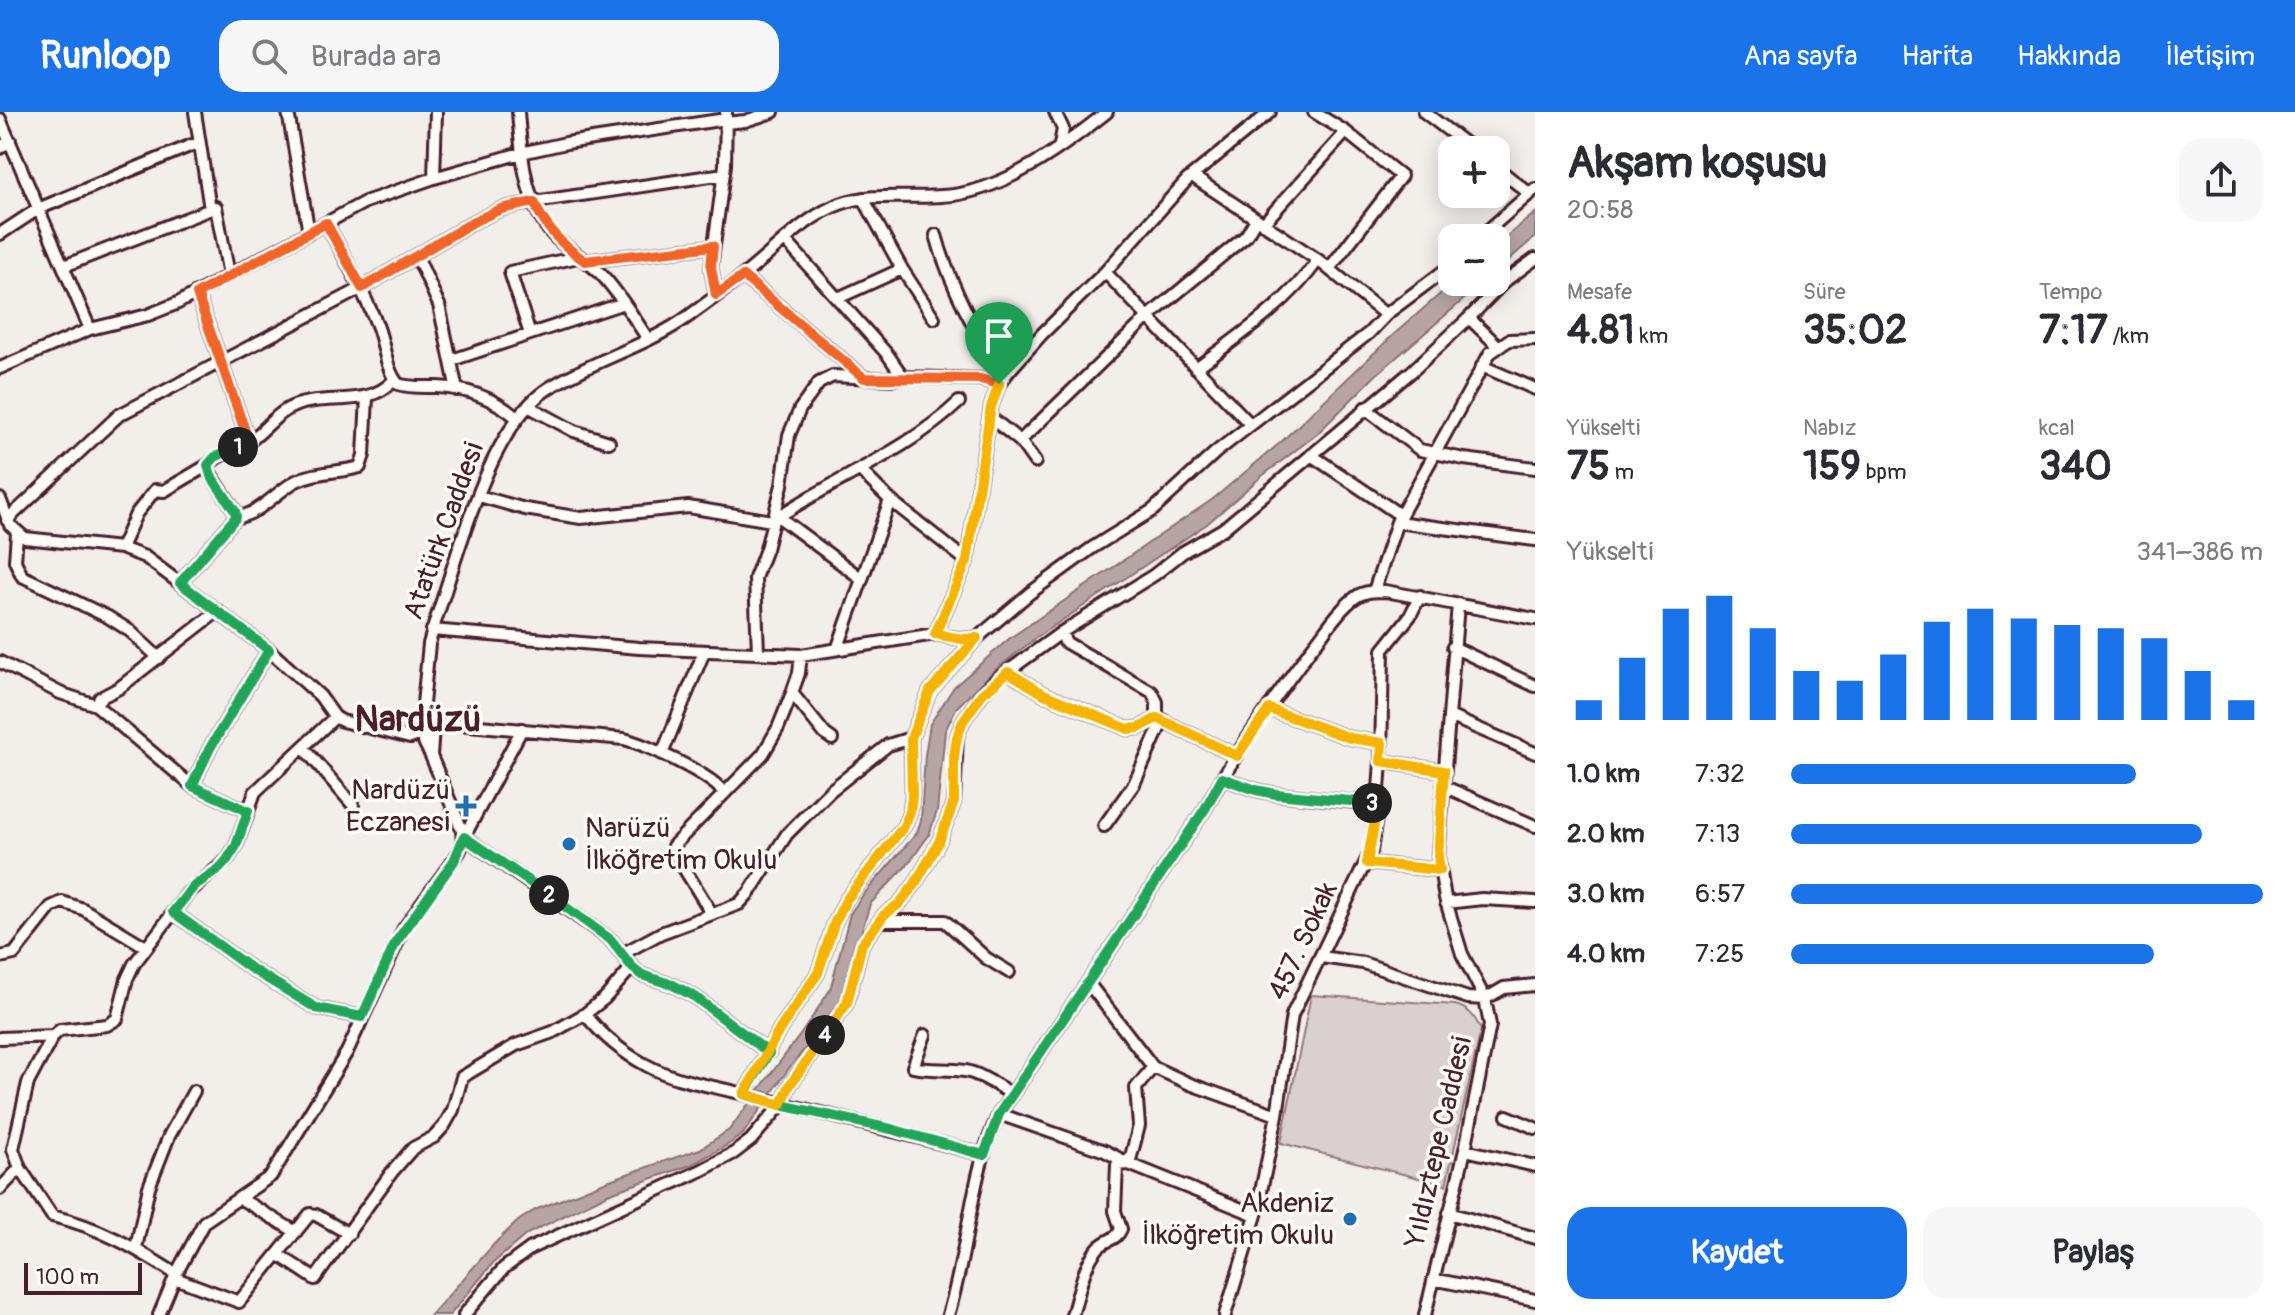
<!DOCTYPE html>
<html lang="tr">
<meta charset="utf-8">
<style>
body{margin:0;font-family:Pangolin,sans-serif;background:#f7f7f7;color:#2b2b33;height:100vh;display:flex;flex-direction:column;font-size:30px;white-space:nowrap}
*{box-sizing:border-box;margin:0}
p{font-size:26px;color:#7c7c81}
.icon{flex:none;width:44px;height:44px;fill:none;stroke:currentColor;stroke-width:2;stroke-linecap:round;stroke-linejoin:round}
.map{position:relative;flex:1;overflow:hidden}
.drawer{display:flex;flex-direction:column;background:#fff;width:760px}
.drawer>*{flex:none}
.fabs{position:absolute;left:1438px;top:24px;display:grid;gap:16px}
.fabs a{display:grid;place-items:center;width:72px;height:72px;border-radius:16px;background:#fff;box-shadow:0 4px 20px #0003;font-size:40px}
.scale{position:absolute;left:24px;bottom:20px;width:118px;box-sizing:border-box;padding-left:8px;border:4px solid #4a1f2b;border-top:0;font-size:22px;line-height:28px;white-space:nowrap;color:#4a1f2b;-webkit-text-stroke:6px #fdfcf7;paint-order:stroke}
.pin{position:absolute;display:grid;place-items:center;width:68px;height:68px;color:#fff;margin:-82px -34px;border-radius:50% 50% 50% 0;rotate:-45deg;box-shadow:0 0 8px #0007}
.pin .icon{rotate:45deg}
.km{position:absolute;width:40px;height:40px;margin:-20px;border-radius:50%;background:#222;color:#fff;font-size:22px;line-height:40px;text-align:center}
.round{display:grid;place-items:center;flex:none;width:84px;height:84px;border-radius:24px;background:#f7f7f7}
.headline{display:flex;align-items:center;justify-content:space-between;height:136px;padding:0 32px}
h1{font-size:44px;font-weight:800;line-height:60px}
.metrics{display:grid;grid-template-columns:repeat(3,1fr);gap:12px;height:136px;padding:8px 32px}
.metrics div{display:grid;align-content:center}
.metrics b{font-size:40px;font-weight:800}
.metrics small{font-size:22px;font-weight:400}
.metrics p{font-size:22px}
.chart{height:224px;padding:16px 32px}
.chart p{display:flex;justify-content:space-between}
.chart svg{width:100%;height:144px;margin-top:8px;stroke:#1a73e8;stroke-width:6}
.primary-button{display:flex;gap:16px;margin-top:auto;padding:16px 32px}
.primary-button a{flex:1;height:92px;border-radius:24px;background:#1a73e8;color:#fff;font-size:32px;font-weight:800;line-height:92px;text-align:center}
.primary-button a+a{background:#f7f7f7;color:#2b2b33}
ul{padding:0 32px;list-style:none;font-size:26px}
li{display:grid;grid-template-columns:128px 96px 1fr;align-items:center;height:60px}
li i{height:20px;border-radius:10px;background:#1a73e8}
header{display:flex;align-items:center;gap:48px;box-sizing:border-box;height:112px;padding:0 40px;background:#1a73e8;color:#fff}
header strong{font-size:38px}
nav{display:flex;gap:44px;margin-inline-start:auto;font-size:28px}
.search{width:560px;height:72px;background:#f7f7f7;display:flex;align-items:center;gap:20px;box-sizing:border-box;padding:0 28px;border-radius:24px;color:#7c7c81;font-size:30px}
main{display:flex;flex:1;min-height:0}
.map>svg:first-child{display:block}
.green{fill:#d9d0cf;stroke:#92787d;stroke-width:2}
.water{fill:#b7a5a6;stroke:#8b6f75;stroke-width:2}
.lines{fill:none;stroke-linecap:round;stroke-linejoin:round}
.minor-casing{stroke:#4a1f2b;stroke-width:16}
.minor{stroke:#fdfcf7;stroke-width:10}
.split-1-casing{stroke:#fff;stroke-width:16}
.split-2-casing{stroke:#fff;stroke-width:16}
.split-3-casing{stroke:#fff;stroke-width:16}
.split-4-casing{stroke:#fff;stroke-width:16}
.split-5-casing{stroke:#fff;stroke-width:16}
.split-1{stroke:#f0652b;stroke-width:10}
.split-2{stroke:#22a559;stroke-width:10}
.split-3{stroke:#22a559;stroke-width:10}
.split-4{stroke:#f5b400;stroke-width:10}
.split-5{stroke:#f5b400;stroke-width:10}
.poi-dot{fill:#1f6fb2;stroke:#fdfcf7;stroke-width:3}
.labels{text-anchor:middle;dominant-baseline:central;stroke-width:7;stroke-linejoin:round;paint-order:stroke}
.street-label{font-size:28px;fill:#4a1f2b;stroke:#fdfcf7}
.poi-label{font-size:28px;fill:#4a1f2b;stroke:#fdfcf7;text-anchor:end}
.district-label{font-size:36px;font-weight:bold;fill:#4a1f2b;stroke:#fdfcf7}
</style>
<header>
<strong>Runloop</strong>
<div class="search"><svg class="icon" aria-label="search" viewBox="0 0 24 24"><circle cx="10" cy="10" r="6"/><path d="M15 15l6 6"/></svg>Burada ara</div>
<nav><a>Ana sayfa</a><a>Harita</a><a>Hakkında</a><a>İletişim</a></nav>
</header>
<main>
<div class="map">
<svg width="1535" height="1203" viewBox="0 0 1535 1203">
<rect width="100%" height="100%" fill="#f2efeb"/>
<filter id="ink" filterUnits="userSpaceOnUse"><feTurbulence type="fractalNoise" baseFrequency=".0125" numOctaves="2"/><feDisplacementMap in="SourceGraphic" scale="16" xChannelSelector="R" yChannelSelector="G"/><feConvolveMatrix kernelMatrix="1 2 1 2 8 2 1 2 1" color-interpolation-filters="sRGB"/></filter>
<g filter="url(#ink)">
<path class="green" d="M1311,883L1455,893C1470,897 1475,905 1481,918L1446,1073L1281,1031Z"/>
<path class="water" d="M1535,101V125L1496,159V133Z
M1454,170H1484L1376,263L1317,322L1262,364L1207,412L1037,525L994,559L956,596L945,619L937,699L929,723L908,752L870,792L838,897L790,955L743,1022L726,1034L691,1053L610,1081L527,1122L493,1151L450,1203H431L496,1130L518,1109L535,1098L607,1069L700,1037L729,1018L803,919L830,878L850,802L863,783L917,721L921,708L925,643L930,612L954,575L1010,526L1213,387L1280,331L1392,224Z"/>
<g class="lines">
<defs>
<path id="minor" d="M195,0L210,97
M288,0L309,121
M518,0C521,36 523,76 542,108C555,132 582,143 601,162C620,182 633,205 648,227
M1055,0L1063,17L1060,33
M1314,0L1346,20L1401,64L1329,157
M1424,0L1474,38
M0,7L90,217
M726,11L745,9L773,0
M0,36L10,28
M1496,55L1530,82
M1192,64L1318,148L1386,203
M434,66L436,0
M326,111C345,145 363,178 377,213C385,233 385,256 398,272C410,276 423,275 436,275C467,276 494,286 517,306
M1263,112L1346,20
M0,122L38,97L192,33H200
M936,123C950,174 975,221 1005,265
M1479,126L1535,77
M785,128L888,243L903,265
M417,144L439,193L457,278
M585,149L713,134
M64,154L216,95L229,163
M902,157L934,206
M1105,160L1250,312
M743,164L863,265
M197,182L249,330
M716,183L711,155L725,53L726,0
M838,186L902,157L863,86
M530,222L510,160L578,145
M1498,234L1469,206L1505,169L1535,147
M452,248L624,191
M1482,254L1535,277
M0,256L90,217L148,203L178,191L365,90L434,66L521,41L566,31L726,7
M1196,256C1239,224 1287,192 1318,148
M528,294L574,319L609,330
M1365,296L1420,338L1464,347L1535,356
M990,305L1020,329L1035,350
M1020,329L1148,205L1246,124L1256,107
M1311,343L1400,403
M861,359L890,388L967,449
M479,384L525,397L581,406L688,395L772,409C833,367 904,342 959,290
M0,387L10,413L25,426L121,436L145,445L269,538L320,584L335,605L342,609L410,626L446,611L624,627C647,633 710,662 723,680
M236,405C258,404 277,379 296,369C316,359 339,361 360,355L364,343L367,285
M779,405L862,467
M7,408L119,303L362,176L475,109L501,97L534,90L724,62
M1397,410L1535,428
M17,421L15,449L22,464L108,505L130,519L159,546
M121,436L136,402L155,378L164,379L208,353
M180,471L236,405L235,399L208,358V353C218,342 232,339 245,332C263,322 275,301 294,294C327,281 368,297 394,268
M1374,479L1397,410L1490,241L1509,228L1535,227
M218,499L119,576L100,586L96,593L192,674L248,699
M432,518L639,536L801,543L935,522L962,527L977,526
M1062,520L1065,530L1152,580L1157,590V606
M935,522L967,449L991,295L999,272L1009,259L1042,222L1105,160L1187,68L1270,0
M838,535L890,388
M1453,535L1535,574
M758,540L755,466L766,437L782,373L789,323L800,297L819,271L833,264L893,267L903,265L980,267L999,272
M0,550L60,581L96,593
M1008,560L1044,582L1128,617L1139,616L1157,606
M792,581L825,622L832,627
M1269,597L1350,626L1382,631
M1449,604L1535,641
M1159,607L1237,644
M433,615L431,644L420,622L429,532L436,507C459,441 489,314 549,276C593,248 646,235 689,204C712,187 735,171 757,152C781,132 809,103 840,92C873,80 908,87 942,84C1001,81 1062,36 1107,0
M522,617L464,725L611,828L632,855L642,863L673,873L695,885L769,941
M303,635L353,693
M662,642L704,540
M1381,649L1444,659
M1222,666L1256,678L1276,682L1378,692
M192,674L210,636L269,538
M1443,674L1535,714
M1104,714L1134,672L1163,608
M1367,751L1440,758
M1446,791L1482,787L1535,790
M173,800L250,856L316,896L362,905
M712,802L674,740L673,734L763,642L778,616L792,581L799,561L801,543
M884,803L885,809H945L986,846L1009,860
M622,842L661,821L739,792L749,781L787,722L830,679L888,633L911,626
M0,845L14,842L51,795L62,790L83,797L146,835
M1321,845L1363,851L1468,886L1485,887L1504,876L1535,873
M1089,872L1153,955L1190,972L1277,1003
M585,902C601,922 623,941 646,953C675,969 708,973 740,981C821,1002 903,1020 984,1043
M925,923L913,955C930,959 948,956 965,959C982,962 997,974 1012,982
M0,926L53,924
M744,982L780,917L818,861L834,812L846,788L904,714L910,700L912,684L911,626L930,579L977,526L1030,481L1092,436L1153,398L1216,340L1369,221L1389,200L1452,153
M999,1002L1105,1039L1129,1052L1256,1103
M1507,1004L1535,1016
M1465,1038L1535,1054
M0,1077L20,1056
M241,1087L296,1120
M1449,1101L1535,1126
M136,1136L149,1075L169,1024L194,979
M279,1143L315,1167L392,1060L413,1036L434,1025L444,1014L453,998L462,965L516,933L553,920L585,902L605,886L632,855
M176,1162C135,1136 100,1115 52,1104L20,1056L13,1037L28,971L53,924L60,918L107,913L117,907L127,867L134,852L188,781L227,748L236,734L255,680L335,605
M175,1166L239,1190L310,1102L316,1103L349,1122
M1433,1167L1535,1188
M159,1203L176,1162L204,1110L271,1064L347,940L403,818L459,740L463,731L462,718L431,644
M464,1203L504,1156L531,1136L702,1058L734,1041L751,1028L781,993L790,973L847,891L862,832L884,803L899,792L915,772L939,730L954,690L957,625L963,609L982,582L997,567L1062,520L1154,463L1183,440L1223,417L1411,260L1469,206
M948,1203C969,1137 969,1065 999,1002L1205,697C1235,641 1273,588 1311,537C1325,520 1338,498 1356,485C1364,479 1375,479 1385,479L1535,507
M1072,1203C1079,1182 1083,1153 1098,1136C1106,1127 1116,1129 1121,1117L1115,1099L1117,1053L1129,1052L1139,1014L1136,976L1153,955
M1225,1203L1256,1103L1277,1003L1292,903L1371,739L1378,692L1381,649L1383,538L1410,504L1420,484
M1425,1203L1465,1038L1490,913L1485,887L1462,842L1445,786L1438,744L1458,492"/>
</defs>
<use href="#minor" class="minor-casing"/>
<use href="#minor" class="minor"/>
</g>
</g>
<g class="lines" filter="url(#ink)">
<defs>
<path id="split-1" d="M238,335L249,330L197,182L326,111L362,176L475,109L501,97L534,90C545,116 562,133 585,149L713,134L711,155L716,183L743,164L864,266L980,267L999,272"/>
<path id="split-2" d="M238,335L215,345L208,353L211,364L235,399L236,405L180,471L269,538L210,636L192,674L248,699L236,734L227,748L220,756L194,774L173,800L250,856L316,896L362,905L396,830L454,749L464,725L549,783"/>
<path id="split-3" d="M549,783L611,828L632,855L642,863L673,873L695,885L769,941L744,982L781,993L891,1017L984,1043L999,1002L1205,697L1222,666L1256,678L1276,682L1372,691"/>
<path id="split-4" d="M825,923L847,891L862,832L884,803L899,792L915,772L939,730L954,690V645L957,625L963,609L982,582L1008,560L1044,582L1128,617L1139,616L1157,606L1237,644L1269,597L1350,626L1382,631L1381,649L1444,659L1438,744L1440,758L1367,751L1378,692L1372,691"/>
<path id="split-5" d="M825,923L790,973L781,993L744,982L780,917L818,861L834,812L846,788L904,714L910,700L912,684L911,626L930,579L977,526L962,527L935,522L967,449L991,295L999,272"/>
</defs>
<use href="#split-1" class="split-1-casing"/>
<use href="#split-2" class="split-2-casing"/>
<use href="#split-3" class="split-3-casing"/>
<use href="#split-4" class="split-4-casing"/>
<use href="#split-5" class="split-5-casing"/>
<use href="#split-1" class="split-1"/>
<use href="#split-2" class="split-2"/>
<use href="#split-3" class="split-3"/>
<use href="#split-4" class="split-4"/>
<use href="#split-5" class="split-5"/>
</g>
<g class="poi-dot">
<path d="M462 682h8v8h8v8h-8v8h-8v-8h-8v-8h8z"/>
<circle cx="569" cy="732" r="8"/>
<circle cx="1350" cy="1107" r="8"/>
</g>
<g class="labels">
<g class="street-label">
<text transform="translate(444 419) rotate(-70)">Atatürk Caddesi</text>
<text transform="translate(1303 829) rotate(-65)">457. Sokak</text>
<text transform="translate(1439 1030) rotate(-77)">Yıldıztepe Caddesi</text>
</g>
<g class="poi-label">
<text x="450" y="678">Nardüzü<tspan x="450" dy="32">Eczanesi</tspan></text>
<text x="585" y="716" text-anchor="start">Narüzü<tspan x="585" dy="32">İlköğretim Okulu</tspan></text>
<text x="1334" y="1091">Akdeniz<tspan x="1334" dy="32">İlköğretim Okulu</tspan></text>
</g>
<g class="district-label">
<text x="418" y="607">Nardüzü</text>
</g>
</g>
</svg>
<div class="fabs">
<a>+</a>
<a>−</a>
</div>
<div class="scale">100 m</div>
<div class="pin" style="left:999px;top:272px;background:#1e9e55"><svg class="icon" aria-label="arrive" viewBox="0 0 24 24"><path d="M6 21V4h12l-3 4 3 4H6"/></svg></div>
<b class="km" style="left:238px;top:335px">1</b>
<b class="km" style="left:549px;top:783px">2</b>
<b class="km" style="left:1372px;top:691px">3</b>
<b class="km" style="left:825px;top:923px">4</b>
</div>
<section class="drawer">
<div class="headline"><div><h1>Akşam koşusu</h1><p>20:58</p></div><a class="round"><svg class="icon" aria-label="share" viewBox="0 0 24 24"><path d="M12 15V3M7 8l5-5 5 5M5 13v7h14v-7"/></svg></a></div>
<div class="metrics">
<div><p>Mesafe</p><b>4.81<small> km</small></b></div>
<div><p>Süre</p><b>35:02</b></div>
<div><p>Tempo</p><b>7:17<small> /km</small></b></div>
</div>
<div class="metrics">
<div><p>Yükselti</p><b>75<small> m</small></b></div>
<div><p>Nabız</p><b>159<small> bpm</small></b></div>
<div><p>kcal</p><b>340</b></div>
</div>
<div class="chart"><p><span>Yükselti</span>341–386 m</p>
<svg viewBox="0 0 160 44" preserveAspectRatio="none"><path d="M5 44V38M15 44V25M25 44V10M35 44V6M45 44V16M55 44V29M65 44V32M75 44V24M85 44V14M95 44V10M105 44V13M115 44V15M125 44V16M135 44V19M145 44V29M155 44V38"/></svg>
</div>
<ul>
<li><b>1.0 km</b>7:32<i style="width:73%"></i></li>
<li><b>2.0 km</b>7:13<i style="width:87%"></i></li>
<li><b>3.0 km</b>6:57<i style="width:100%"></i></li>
<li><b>4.0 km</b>7:25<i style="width:77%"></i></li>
</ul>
<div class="primary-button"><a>Kaydet</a><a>Paylaş</a></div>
</section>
</main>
